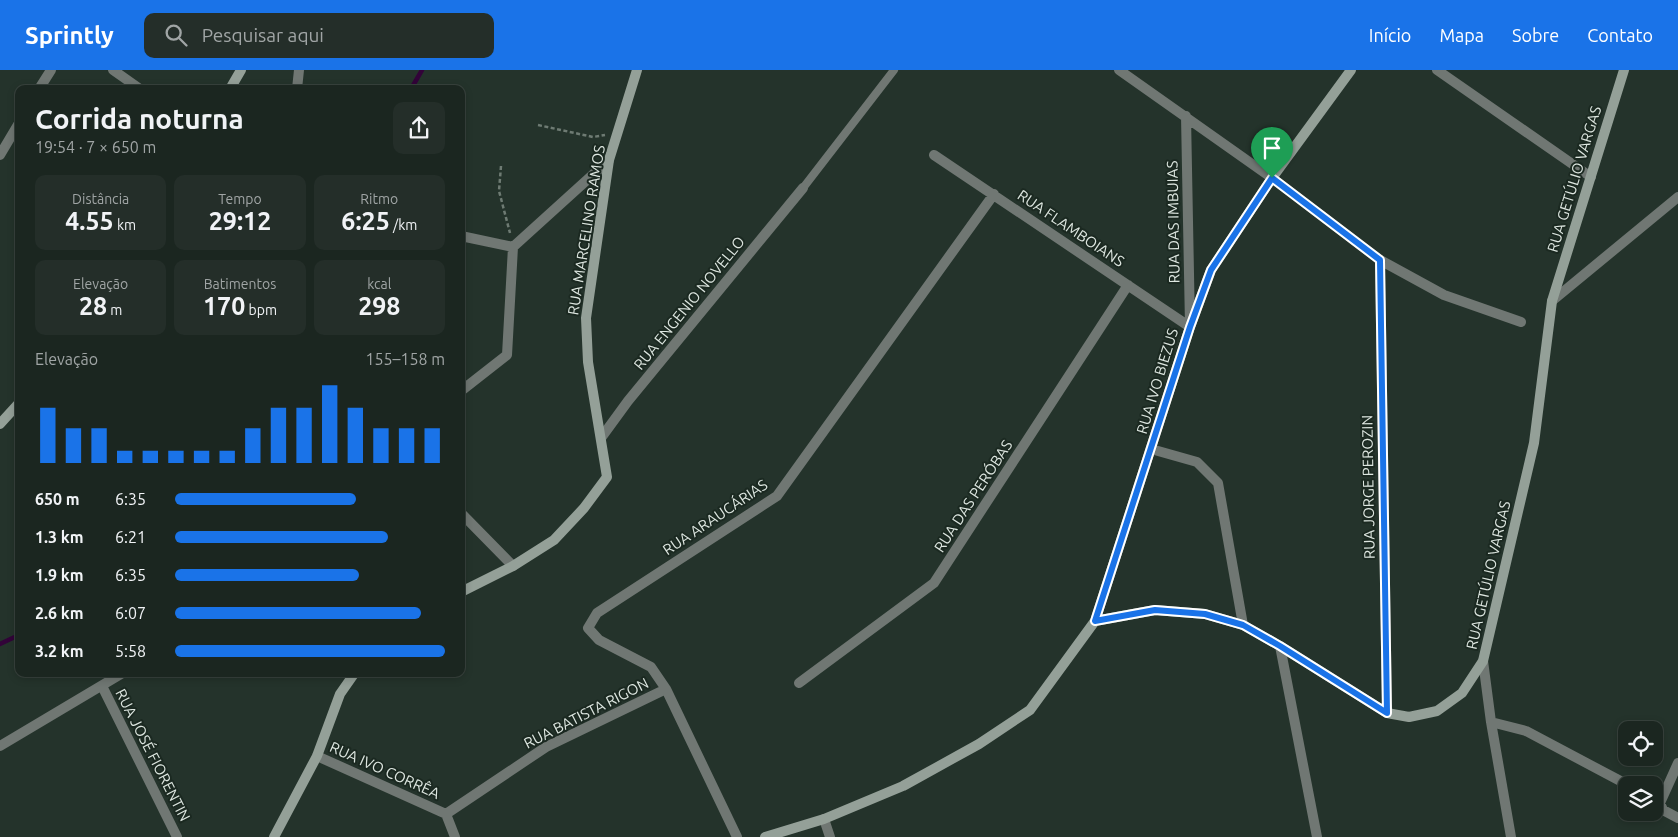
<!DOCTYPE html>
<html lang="pt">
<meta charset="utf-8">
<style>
body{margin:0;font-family:Ubuntu,sans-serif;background:#242e29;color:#f1f3f6;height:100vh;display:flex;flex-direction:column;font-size:19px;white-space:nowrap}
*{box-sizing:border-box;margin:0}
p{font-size:16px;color:#a0a5a5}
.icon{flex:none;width:28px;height:28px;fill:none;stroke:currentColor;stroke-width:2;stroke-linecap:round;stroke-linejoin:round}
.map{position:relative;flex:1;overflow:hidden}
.details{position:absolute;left:15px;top:15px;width:450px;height:592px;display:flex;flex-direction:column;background:#1b2620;border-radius:10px;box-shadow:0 2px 8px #0003,0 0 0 1px #39433e}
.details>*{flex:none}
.buttons{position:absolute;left:1618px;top:651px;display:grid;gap:10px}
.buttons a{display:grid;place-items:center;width:45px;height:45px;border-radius:10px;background:#1b2620;box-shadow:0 2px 8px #0003,0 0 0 1px #39433e;font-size:25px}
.pin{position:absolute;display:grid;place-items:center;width:42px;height:42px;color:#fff;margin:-51px -21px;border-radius:50% 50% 50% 0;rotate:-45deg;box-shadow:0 0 5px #0007}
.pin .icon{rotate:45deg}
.round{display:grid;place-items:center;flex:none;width:52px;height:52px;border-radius:10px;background:#242e29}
.overview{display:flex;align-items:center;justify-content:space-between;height:85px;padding:0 20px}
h1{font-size:28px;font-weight:700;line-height:38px}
.figures{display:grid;grid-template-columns:repeat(3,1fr);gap:8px;height:85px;padding:5px 20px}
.figures div{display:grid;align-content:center;border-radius:10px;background:#242e29;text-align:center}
.figures b{font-size:25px;font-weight:700}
.figures small{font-size:14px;font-weight:400}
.figures p{font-size:14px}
.chart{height:140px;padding:10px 20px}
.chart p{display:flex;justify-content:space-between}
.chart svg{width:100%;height:90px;margin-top:5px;stroke:#1a73e8;stroke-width:6}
ul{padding:0 20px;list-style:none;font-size:16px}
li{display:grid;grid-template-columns:80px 60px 1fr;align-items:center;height:38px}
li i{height:12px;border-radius:6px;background:#1a73e8}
header{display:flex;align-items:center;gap:30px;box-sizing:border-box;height:70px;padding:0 25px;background:#1a73e8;color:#fff}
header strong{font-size:24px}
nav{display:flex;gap:28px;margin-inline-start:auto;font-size:18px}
.search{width:350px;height:45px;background:#242e29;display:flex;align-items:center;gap:12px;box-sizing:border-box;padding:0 18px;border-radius:10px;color:#a0a5a5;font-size:19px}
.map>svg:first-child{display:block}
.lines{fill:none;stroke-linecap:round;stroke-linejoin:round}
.stream{stroke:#320339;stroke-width:4.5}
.path{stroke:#6e7b73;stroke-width:2.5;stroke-dasharray:4 2.5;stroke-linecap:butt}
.lane{stroke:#707773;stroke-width:8}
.street{stroke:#707773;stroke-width:10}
.secondary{stroke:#94a098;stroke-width:10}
.route-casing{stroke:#fff;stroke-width:10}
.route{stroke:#1a73e8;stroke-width:6}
.labels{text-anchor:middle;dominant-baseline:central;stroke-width:4;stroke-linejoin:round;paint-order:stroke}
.street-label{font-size:15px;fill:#dee7e1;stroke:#1b2921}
</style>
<header>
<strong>Sprintly</strong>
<div class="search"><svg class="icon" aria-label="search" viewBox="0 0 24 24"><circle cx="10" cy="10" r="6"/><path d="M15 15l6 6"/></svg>Pesquisar aqui</div>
<nav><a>Início</a><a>Mapa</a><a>Sobre</a><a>Contato</a></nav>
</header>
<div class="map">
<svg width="1678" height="767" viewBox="0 0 1678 767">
<rect width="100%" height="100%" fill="#24332b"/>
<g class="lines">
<path class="stream" d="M411,19L422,0
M0,574L19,565"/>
<path class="path" d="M538,55L593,67L605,65
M501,96L499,121L510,163"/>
<path class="lane" d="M803,118L894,0"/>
<path class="street" d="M113,0L140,19
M1119,0L1272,108L1380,190L1444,225L1521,252
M1437,0L1591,107
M39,19L51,0
M297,19L299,0
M1186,46L1190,256
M0,85L19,53
M934,85L1190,257
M461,166L513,177
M1380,190L1387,643
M1552,231L1678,127
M461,321L507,285L513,177L609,90
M601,368L628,331L803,118
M1151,379L1197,392L1218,413L1243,555
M461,443L513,496
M1280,576L1317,767
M1483,591L1491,652L1511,767
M799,613L934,513L1128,215
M102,616L177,767
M1491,652L1526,661L1628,715
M0,676L121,604
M317,686L446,744L455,767
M1678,693L1660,733L1663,740L1678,748
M446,744L546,677L666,619
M824,749L830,767
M737,767L666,619L651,597L599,570L588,558L597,543L777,426L994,124"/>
<path class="secondary" d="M230,19L241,0
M0,354L19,333
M461,522L513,496L554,470L584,438L607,407L588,292L586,248L609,90L637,0
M1095,551L1155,540L1205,544L1243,555L1280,576L1387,643L1409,647L1437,641L1462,623L1483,591L1534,373L1552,231L1624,0
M274,767L317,686L340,624L354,604
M765,767L824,749L903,716L979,674L1030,640L1095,551L1190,257L1211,200L1272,108L1351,0"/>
</g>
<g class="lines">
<defs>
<path id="route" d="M1272,108L1380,190L1387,643L1280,576L1243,555L1205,544L1155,540L1095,551L1190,257L1211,200Z"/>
</defs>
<use href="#route" class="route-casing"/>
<use href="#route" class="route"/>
</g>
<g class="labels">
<g class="street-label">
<text transform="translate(1574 109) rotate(-73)">RUA GETÚLIO VARGAS</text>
<text transform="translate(1173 152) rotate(-91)">RUA DAS IMBUIAS</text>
<text transform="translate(1071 158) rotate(34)">RUA FLAMBOIANS</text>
<text transform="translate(586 160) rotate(-81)">RUA MARCELINO RAMOS</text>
<text transform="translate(689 233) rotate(-51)">RUA ENGENIO NOVELLO</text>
<text transform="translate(1157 311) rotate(-73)">RUA IVO BIEZUS</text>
<text transform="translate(1368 417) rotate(-91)">RUA JORGE PEROZIN</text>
<text transform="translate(973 426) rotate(-57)">RUA DAS PERÓBAS</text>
<text transform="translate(715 447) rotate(-34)">RUA ARAUCÁRIAS</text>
<text transform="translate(1488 505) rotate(-77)">RUA GETÚLIO VARGAS</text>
<text transform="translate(586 643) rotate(-27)">RUA BATISTA RIGON</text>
<text transform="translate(153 685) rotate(63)">RUA JOSÉ FIORENTIN</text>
<text transform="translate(385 700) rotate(24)">RUA IVO CORRÊA</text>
</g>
</g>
</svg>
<div class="buttons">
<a><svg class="icon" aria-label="locate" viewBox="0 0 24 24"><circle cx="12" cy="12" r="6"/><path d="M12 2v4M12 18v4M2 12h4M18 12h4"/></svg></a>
<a><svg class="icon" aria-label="layers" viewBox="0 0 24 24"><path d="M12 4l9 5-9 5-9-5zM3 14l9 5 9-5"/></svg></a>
</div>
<div class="pin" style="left:1272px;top:108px;background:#1e9e55"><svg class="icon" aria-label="arrive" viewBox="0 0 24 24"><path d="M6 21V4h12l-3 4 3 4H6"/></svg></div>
<section class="details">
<div class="overview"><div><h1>Corrida noturna</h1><p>19:54 · 7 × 650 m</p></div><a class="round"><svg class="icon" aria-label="share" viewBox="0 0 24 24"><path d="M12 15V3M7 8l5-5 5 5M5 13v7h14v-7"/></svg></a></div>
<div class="figures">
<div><p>Distância</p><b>4.55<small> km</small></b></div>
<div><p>Tempo</p><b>29:12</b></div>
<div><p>Ritmo</p><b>6:25<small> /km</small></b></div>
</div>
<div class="figures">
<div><p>Elevação</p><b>28<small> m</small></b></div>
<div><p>Batimentos</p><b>170<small> bpm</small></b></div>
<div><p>kcal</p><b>298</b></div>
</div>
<div class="chart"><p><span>Elevação</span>155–158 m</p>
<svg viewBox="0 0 160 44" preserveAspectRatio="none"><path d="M5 44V17M15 44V27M25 44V27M35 44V38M45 44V38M55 44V38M65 44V38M75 44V38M85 44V27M95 44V17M105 44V17M115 44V6M125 44V17M135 44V27M145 44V27M155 44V27"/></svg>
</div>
<ul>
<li><b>650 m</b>6:35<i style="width:67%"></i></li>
<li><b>1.3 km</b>6:21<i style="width:79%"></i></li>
<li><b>1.9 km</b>6:35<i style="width:68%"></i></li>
<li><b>2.6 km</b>6:07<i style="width:91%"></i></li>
<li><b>3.2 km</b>5:58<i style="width:100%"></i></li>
</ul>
</section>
</div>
